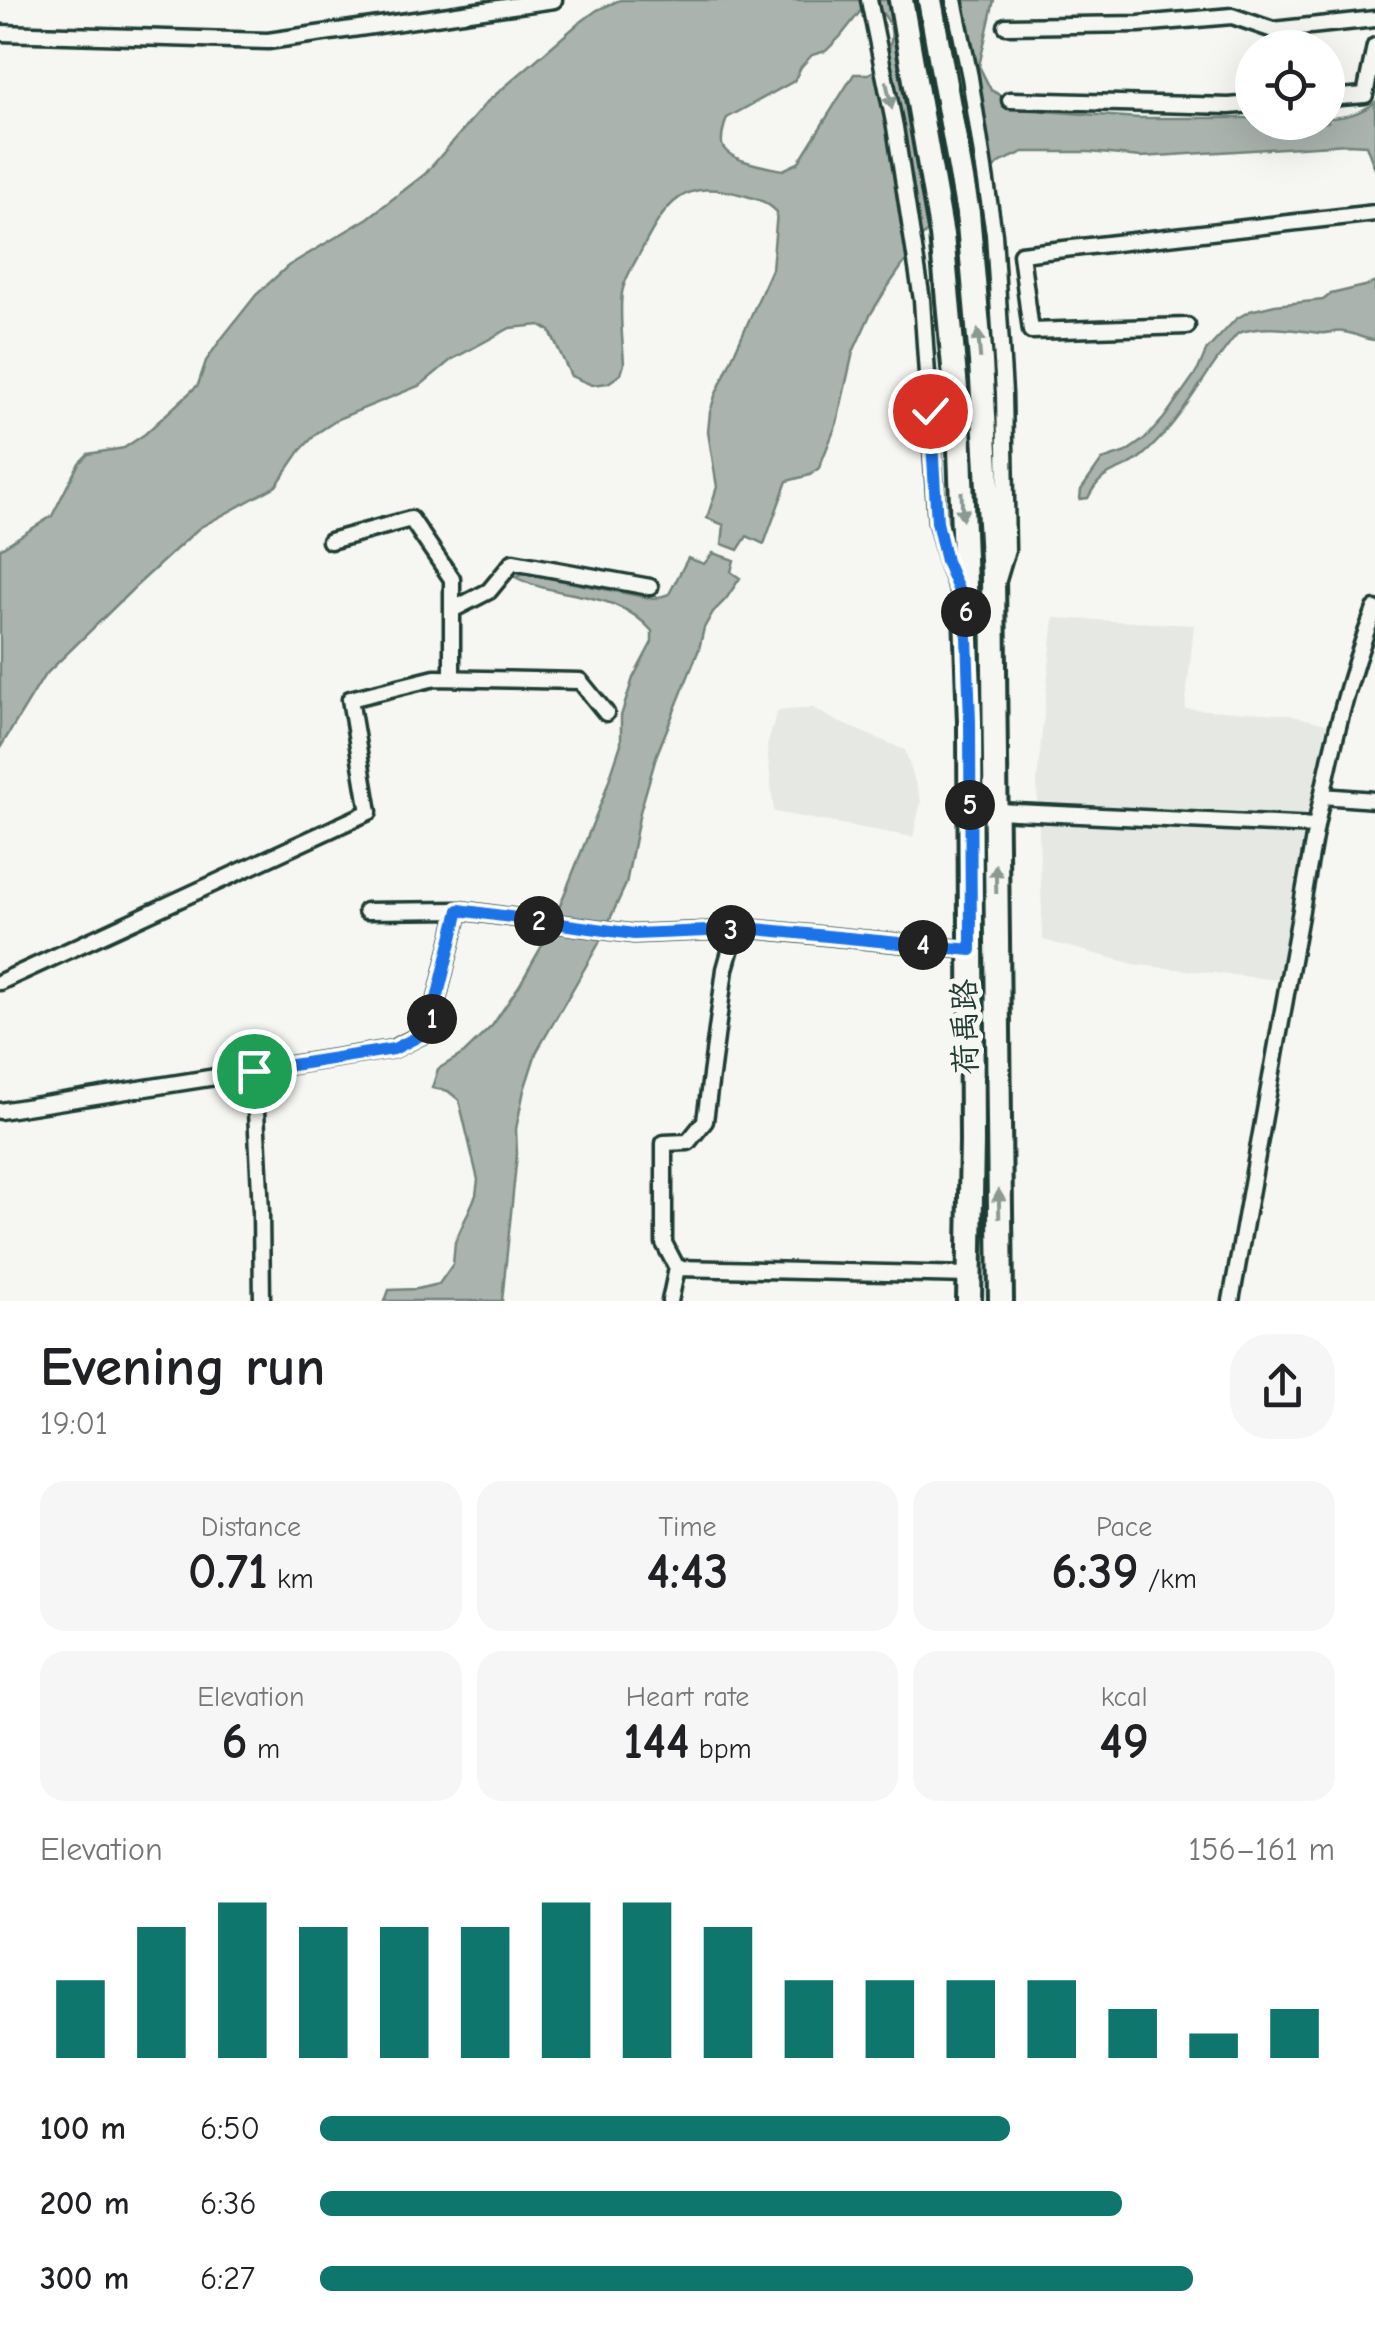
<!DOCTYPE html>
<meta charset="utf-8">
<style>
body{margin:0;font-family:"Comic Neue","LXGW WenKai TC",sans-serif;background:#f6f6f6;color:#202124;height:100vh;display:flex;flex-direction:column;font-size:38px;white-space:nowrap}
*{box-sizing:border-box;margin:0}
p{font-size:32px;color:#757577}
.icon{flex:none;width:55px;height:55px;fill:none;stroke:currentColor;stroke-width:2;stroke-linecap:round;stroke-linejoin:round}
.map{position:relative;height:1301px;overflow:hidden}
.panel{display:flex;flex-direction:column;background:#fff;flex:1}
.panel>*{flex:none}
.controls{position:absolute;left:1235px;top:30px;display:grid;gap:20px}
.controls a{display:grid;place-items:center;width:110px;height:110px;border-radius:50%;background:#fff;box-shadow:0 10px 40px #0002;font-size:50px}
.pin{position:absolute;display:grid;place-items:center;width:85px;height:85px;color:#fff;margin:-42px;border:5px solid #fff;border-radius:50%;box-shadow:0 2px 10px #0007}
.km{position:absolute;width:50px;height:50px;margin:-25px;border-radius:50%;background:#222;color:#fff;font-size:28px;line-height:50px;text-align:center}
.round{display:grid;place-items:center;flex:none;width:105px;height:105px;border-radius:40px;background:#f6f6f6}
.summary{display:flex;align-items:center;justify-content:space-between;height:170px;padding:0 40px}
h1{font-size:55px;font-weight:700;line-height:75px}
.figures{display:grid;grid-template-columns:repeat(3,1fr);gap:15px;height:170px;padding:10px 40px}
.figures div{display:grid;align-content:center;border-radius:25px;background:#f6f6f6;text-align:center}
.figures b{font-size:50px;font-weight:700}
.figures small{font-size:28px;font-weight:400}
.figures p{font-size:28px}
.chart{height:280px;padding:20px 40px}
.chart p{display:flex;justify-content:space-between}
.chart svg{width:100%;height:180px;margin-top:10px;stroke:#0f766e;stroke-width:6}
ul{padding:0 40px;list-style:none;font-size:32px}
li{display:grid;grid-template-columns:160px 120px 1fr;align-items:center;height:75px}
li i{height:25px;border-radius:12px;background:#0f766e}
.map>svg:first-child{display:block}
.built{fill:#e6e8e4}
.water{fill:#aab3ae;stroke:#72847d;stroke-width:2.5;fill-rule:evenodd}
.lines{fill:none;stroke-linecap:round;stroke-linejoin:round}
.street-casing{stroke:#1f3d34;stroke-width:21}
.primary-casing{stroke:#1f3d34;stroke-width:30}
.street{stroke:#f6f6f2;stroke-width:14}
.primary{stroke:#f6f6f2;stroke-width:22}
.oneway{fill:#8a9a93}
.route-casing{stroke:#fff;stroke-width:20}
.route{stroke:#1a73e8;stroke-width:12}
.labels{text-anchor:middle;dominant-baseline:central;stroke-width:10;stroke-linejoin:round;paint-order:stroke}
.street-label{font-size:32px;fill:#1f3d34;stroke:#f6f6f2}
</style>
<div class="map">
<svg width="1375" height="1301" viewBox="0 0 1375 1301">
<rect width="100%" height="100%" fill="#f6f6f2"/>
<filter id="ink" filterUnits="userSpaceOnUse"><feTurbulence type="fractalNoise" baseFrequency=".01" numOctaves="2"/><feDisplacementMap in="SourceGraphic" scale="20" xChannelSelector="R" yChannelSelector="G"/><feConvolveMatrix kernelMatrix="1 2 1 2 8 2 1 2 1" color-interpolation-filters="sRGB"/></filter>
<g filter="url(#ink)">
<path class="built" d="M1054,618L1194,625L1185,709L1285,714L1326,724L1289,981L1138,965L1043,940L1037,781Z
M813,708L836,721L905,750L921,801L913,837L774,812L767,747L777,711Z"/>
<path class="water" d="M620,0H994L979,66L991,90L1010,100L1043,111L1139,118H1252V122H1328V118C1344,118 1362,113 1375,102V169L1366,145L1348,144L1141,157L1089,152H1023L1001,162L984,176L922,237L887,288L870,315L853,352L837,423L819,468L810,475L787,481L764,544L747,536L738,550L722,544L724,525L707,518L717,487L708,432L710,412L715,396L772,269L777,212C766,201 758,199 743,195C683,178 667,201 641,251C634,264 624,279 622,293C619,314 623,343 624,364L621,374L608,383L592,385L571,376L550,331L540,325L510,328L451,360L421,385L340,418L317,433L300,451L276,486L199,528L135,587L44,676L0,748V549L52,516L79,463L88,454L124,448L145,434L198,385L206,361L219,342L256,295L288,266L368,218L425,174L487,102L578,24L597,10ZM874,6C899,24 893,43 882,67L868,74H854L798,163L783,170C767,167 726,161 722,144C721,135 724,126 727,118L794,81L801,67L812,55L826,51L840,37L863,8Z
M1375,282V340C1364,340 1355,333 1344,332C1336,330 1328,334 1320,333C1292,330 1265,324 1238,333C1204,372 1182,422 1142,456C1120,475 1104,466 1088,498L1080,499L1081,490L1102,460L1126,452L1146,438L1164,418L1198,370L1206,351L1236,319L1250,311L1275,305L1323,300L1331,294L1369,285Z
M713,553L734,560L731,572L740,578L726,599L713,612L704,628L699,649L657,754L640,812L626,884L598,945L536,1053L524,1090L516,1129L517,1154L502,1301H385L389,1290L417,1289L439,1284L453,1264L455,1242L476,1195L478,1180L459,1100L448,1091L432,1088L438,1069L464,1053L492,1026L519,986L548,935L603,798L621,744V716L633,678L652,642V631C615,588 561,601 515,577L523,573L654,599L669,594L688,558L704,564Z"/>
<g class="lines">
<defs>
<path id="street" d="M869,0L895,127L922,300L937,522L947,561L960,595
M954,0L970,77L994,234L1004,393L1007,550L998,580
M1006,26L1139,24L1232,16L1273,30L1375,19
M0,33L268,41L554,0
M1328,98L1365,95L1375,46
M1010,100L1229,106L1252,104
M1187,326L1031,331L1021,254L1375,213
M330,541L411,519L452,579V678
M452,610L489,591L513,562L650,587
M1322,796L1375,800
M996,811L1316,826L1231,1301
M1316,826C1331,752 1347,679 1375,609
M366,911L459,910L634,934L755,929L971,950
M0,982L369,812L350,699L435,678L580,681L606,713
M254,1071L261,1212L262,1301
M0,1111L393,1049L429,1031L459,910
M677,1268L970,1275
M670,1301L677,1268L664,1243V1143L688,1142L705,1121L725,969L736,930"/>
<path id="primary" d="M901,0L942,235L959,422L970,722L972,1142L969,1301
M930,0L968,213L981,361L993,577L1001,1301"/>
</defs>
<use href="#street" class="street-casing"/>
<use href="#primary" class="primary-casing"/>
<use href="#street" class="street"/>
<use href="#primary" class="primary"/>
</g>
<defs><path id="oneway-solid" d="M-6-.8H1V-3.2L6.5 0L1 3.2V.8H-6Z" transform="scale(2.5)"/></defs>
<g class="oneway">
<use href="#oneway-solid" transform="translate(889 95) rotate(78)"/>
<use href="#oneway-solid" transform="translate(979 344) rotate(-95)"/>
<use href="#oneway-solid" transform="translate(962 506) rotate(88)"/>
<use href="#oneway-solid" transform="translate(996 879) rotate(-91)"/>
<use href="#oneway-solid" transform="translate(999 1204) rotate(-91)"/>
</g>
</g>
<g class="lines" filter="url(#ink)">
<defs>
<path id="route" d="M254,1071L394,1049L429,1031L459,910L634,934L756,929L971,950L970,722L966,608L946,561L937,522L930,411"/>
</defs>
<use href="#route" class="route-casing"/>
<use href="#route" class="route"/>
</g>
<g class="labels">
<g class="street-label">
<text transform="translate(965 1027) rotate(-91)">荷禹路</text>
</g>
</g>
</svg>
<div class="controls">
<a><svg class="icon" aria-label="locate" viewBox="0 0 24 24"><circle cx="12" cy="12" r="6"/><path d="M12 2v4M12 18v4M2 12h4M18 12h4"/></svg></a>
</div>
<div class="pin" style="left:254px;top:1071px;background:#1e9e55"><svg class="icon" aria-label="arrive" viewBox="0 0 24 24"><path d="M6 21V4h12l-3 4 3 4H6"/></svg></div>
<div class="pin" style="left:930px;top:411px;background:#d93025"><svg class="icon" aria-label="check" viewBox="0 0 24 24"><path d="M5 12l5 5 9-10"/></svg></div>
<b class="km" style="left:432px;top:1019px">1</b>
<b class="km" style="left:539px;top:921px">2</b>
<b class="km" style="left:731px;top:930px">3</b>
<b class="km" style="left:923px;top:945px">4</b>
<b class="km" style="left:970px;top:805px">5</b>
<b class="km" style="left:966px;top:612px">6</b>
</div>
<section class="panel">
<div class="summary"><div><h1>Evening run</h1><p>19:01</p></div><a class="round"><svg class="icon" aria-label="share" viewBox="0 0 24 24"><path d="M12 15V3M7 8l5-5 5 5M5 13v7h14v-7"/></svg></a></div>
<div class="figures">
<div><p>Distance</p><b>0.71<small> km</small></b></div>
<div><p>Time</p><b>4:43</b></div>
<div><p>Pace</p><b>6:39<small> /km</small></b></div>
</div>
<div class="figures">
<div><p>Elevation</p><b>6<small> m</small></b></div>
<div><p>Heart rate</p><b>144<small> bpm</small></b></div>
<div><p>kcal</p><b>49</b></div>
</div>
<div class="chart"><p><span>Elevation</span>156–161 m</p>
<svg viewBox="0 0 160 44" preserveAspectRatio="none"><path d="M5 44V25M15 44V12M25 44V6M35 44V12M45 44V12M55 44V12M65 44V6M75 44V6M85 44V12M95 44V25M105 44V25M115 44V25M125 44V25M135 44V32M145 44V38M155 44V32"/></svg>
</div>
<ul>
<li><b>100 m</b>6:50<i style="width:68%"></i></li>
<li><b>200 m</b>6:36<i style="width:79%"></i></li>
<li><b>300 m</b>6:27<i style="width:86%"></i></li>
</ul>
</section>
